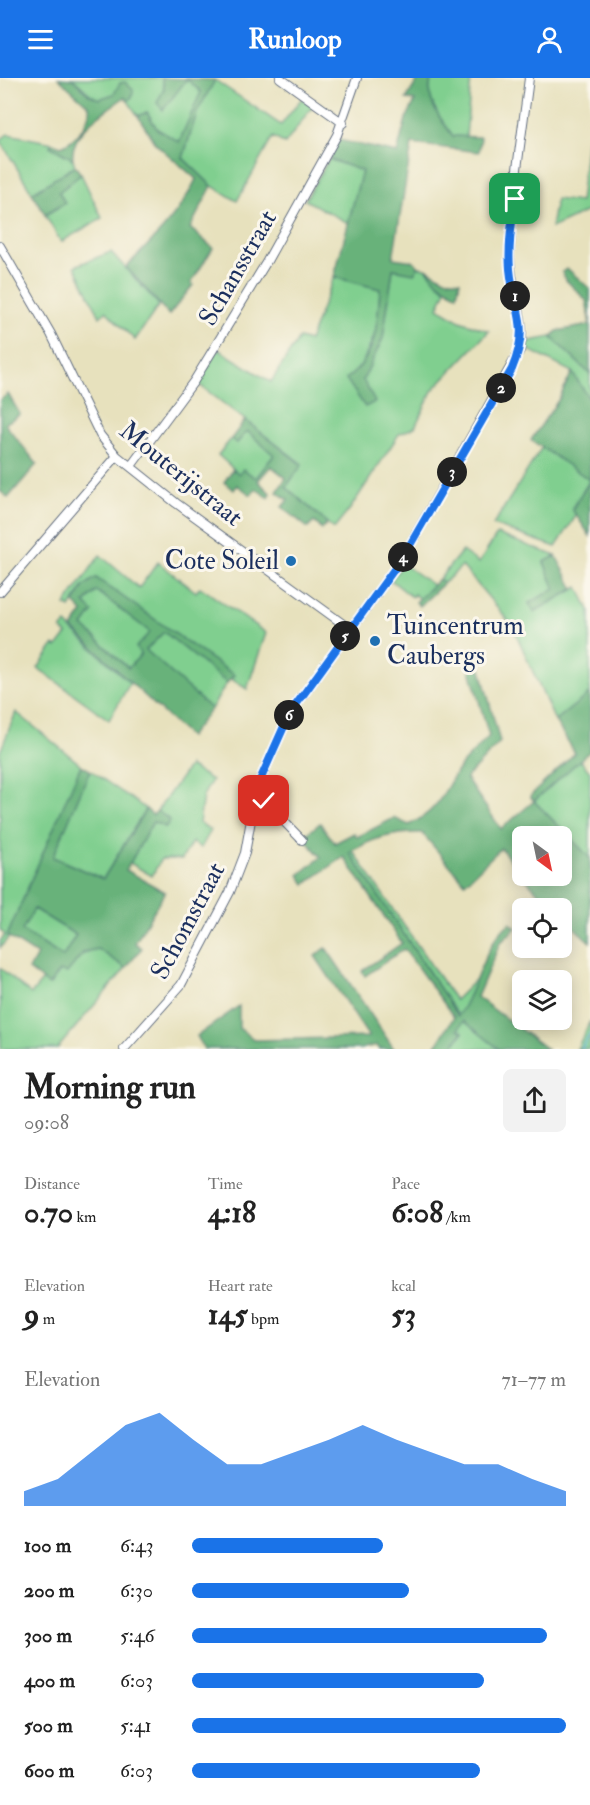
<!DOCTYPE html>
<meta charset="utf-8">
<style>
body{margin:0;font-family:"IM FELL Double Pica",serif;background:#f2f2f2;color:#222;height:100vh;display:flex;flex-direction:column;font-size:22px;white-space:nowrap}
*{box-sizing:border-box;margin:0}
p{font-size:20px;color:#767676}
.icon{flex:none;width:33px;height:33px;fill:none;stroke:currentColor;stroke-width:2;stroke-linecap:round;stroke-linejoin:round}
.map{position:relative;height:971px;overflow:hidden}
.details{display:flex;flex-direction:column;background:#fff;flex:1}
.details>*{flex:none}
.needle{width:39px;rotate:147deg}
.controls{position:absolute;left:512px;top:748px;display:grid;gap:12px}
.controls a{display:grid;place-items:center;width:60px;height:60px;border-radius:9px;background:#fff;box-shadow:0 3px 15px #0003;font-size:30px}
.pin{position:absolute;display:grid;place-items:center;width:51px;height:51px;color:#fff;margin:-26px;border-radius:12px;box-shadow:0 3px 9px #0006}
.km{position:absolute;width:30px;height:30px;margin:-15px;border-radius:50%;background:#222;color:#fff;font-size:16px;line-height:30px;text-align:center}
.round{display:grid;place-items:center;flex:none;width:63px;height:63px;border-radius:9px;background:#f2f2f2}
.headline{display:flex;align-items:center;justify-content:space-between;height:102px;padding:0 24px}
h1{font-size:33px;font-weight:700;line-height:45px}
.figures{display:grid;grid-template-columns:repeat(3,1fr);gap:9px;height:102px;padding:6px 24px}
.figures div{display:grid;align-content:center}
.figures b{font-size:30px;font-weight:700}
.figures small{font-size:16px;font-weight:400}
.figures p{font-size:16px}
.chart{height:168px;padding:12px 24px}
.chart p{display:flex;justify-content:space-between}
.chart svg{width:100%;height:108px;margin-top:6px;fill:#1a73e8;opacity:.7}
ul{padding:0 24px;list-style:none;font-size:20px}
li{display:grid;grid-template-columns:96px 72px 1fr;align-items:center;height:45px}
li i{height:15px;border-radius:8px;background:#1a73e8}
header{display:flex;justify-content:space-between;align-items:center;height:78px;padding:0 24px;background:#1a73e8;color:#fff;font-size:27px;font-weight:700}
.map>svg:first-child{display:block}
.green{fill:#80cf8f;stroke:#4e7f76;stroke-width:1.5}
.forest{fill:#68b27a;stroke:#42706c;stroke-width:1.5;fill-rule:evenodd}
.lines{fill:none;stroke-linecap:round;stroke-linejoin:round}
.stream{stroke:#5da5d4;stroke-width:2}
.minor-casing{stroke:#626d7f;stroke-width:10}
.minor{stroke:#fff;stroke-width:8}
.route-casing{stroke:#fff;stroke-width:12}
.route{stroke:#1a73e8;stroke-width:8}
.poi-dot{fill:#1f6fb2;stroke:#fbf7ec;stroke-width:2}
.labels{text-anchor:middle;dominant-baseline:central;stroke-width:6;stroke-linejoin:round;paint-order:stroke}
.street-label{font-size:26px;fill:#1b2f5e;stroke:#fbf7ec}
.poi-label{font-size:26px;fill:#1b2f5e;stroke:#fbf7ec;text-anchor:end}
</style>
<header><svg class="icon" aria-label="menu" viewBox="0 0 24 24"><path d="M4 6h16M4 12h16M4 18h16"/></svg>Runloop<svg class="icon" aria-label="person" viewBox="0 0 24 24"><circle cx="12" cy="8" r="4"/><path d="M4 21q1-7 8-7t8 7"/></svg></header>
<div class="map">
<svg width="590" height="971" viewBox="0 0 590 971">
<rect width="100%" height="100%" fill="#fbf7ec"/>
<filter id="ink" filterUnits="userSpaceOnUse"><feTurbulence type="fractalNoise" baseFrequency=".0167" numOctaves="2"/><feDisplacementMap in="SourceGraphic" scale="12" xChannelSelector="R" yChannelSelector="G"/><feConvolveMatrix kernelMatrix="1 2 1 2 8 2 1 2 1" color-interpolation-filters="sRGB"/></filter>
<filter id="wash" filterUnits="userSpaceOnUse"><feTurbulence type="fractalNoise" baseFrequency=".008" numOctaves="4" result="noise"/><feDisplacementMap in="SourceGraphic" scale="24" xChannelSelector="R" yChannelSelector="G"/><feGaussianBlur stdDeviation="1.35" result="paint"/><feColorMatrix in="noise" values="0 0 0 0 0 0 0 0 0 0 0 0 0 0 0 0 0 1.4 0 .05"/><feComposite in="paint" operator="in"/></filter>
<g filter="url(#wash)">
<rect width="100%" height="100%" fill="#e7e1bd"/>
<path class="green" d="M70,0H162L164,11L157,25L187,1L201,14L179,64L157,51L147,34L138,38L128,23L133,17L119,10L114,16L99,21C86,17 82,5 70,0Z
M432,0H471L466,59L453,58C442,43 423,20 432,0Z
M215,2L281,47L302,20L313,28L285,66L273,59L237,123L212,108L183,80L197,34Z
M8,56L53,65L50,68L73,81L75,88L32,115L0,62Z
M590,58V132L551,150L556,121L580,124L587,61Z
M329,81L362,93L348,145L305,122Z
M81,96L102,140L61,164L45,137L65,125L59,114Z
M111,174L159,227L135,262L106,233L100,239L75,188Z
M419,189L426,190L446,212L438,230L460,243L489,253L432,313L415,349L399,356L350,431L334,451L286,409L302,386L197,305L218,271L271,304L299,260L309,263L334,199L380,211L377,251L360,291L363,302L383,260L393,191L414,194Z
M551,259L590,296V322L572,294L523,269L525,264Z
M247,353L274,377L256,400L239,396L218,377L231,361L237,365Z
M542,369L590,402L572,430L576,438L556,469L493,447Z
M497,456L556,478L544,484L555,511L529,525L534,534L578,509L590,534V615L555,643L512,547L462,488L444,505L439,501L462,473L479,485Z
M100,477L139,510L158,484L196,514L200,509L266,555L247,611L231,601L233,597L96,500L84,508L70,530L65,527Z
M403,486L433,507L419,521L414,516L412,519L391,502Z
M97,513L150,554L141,577L128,590L83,548L88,539L84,526Z
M66,546L130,605L109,642L38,590L54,567L57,569L67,556L61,551Z
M164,553L227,605L211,631L145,572Z
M16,634L81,687L9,859L0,870V863L5,857L0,852V674Z
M580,682L590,694V780L534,723Z
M189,688L212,702L203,718L199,745L211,752L201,770L192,764L182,781H161L152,798L130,785L153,744L165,749L169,742L157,733Z
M90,692L146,731L103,801L52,779Z
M353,773L455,922L479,898L459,939L350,775Z
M34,831L76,857L63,879L22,853Z
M98,871L126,890L57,971H1L0,890L31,916L43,902L50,907C61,890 78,875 98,871Z
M464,943L499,971H450L463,955L457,952Z
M590,943V971H577Z"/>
<path class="forest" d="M58,0L73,1L88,16L99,21L114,16L120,5L125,4L133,12L132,19L128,23L125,19C106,33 69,53 73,81L50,68L53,65L61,68C76,63 91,43 89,28Z
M162,0L215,2L197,34L183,80L212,108L190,150L213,170L191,205L193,207L169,237L126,189C153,162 180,136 196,101L156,66L138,38L147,34L157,51L179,64L201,14L187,1L163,32L157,25L164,11Z
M419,0H432C423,20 442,43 453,58L481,59L479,74L412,66L393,180L414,183L419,189L414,195L393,191L383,260L363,302L375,324L365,329L346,301C377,279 377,247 380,211L334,199L362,93L329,81L339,62L397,75L406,41L415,23L406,21Z
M75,88L81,96L59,114L65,125L45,137L32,115Z
M426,190L445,201L460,203L457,217L438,205Z
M568,191L590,211V296L551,259L557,253L590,247L586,222L565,201L562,194Z
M572,294L590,322V402L531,362L559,321Z
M8,316L20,336L5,346L37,386L8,420L0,413V322Z
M245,342L302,387L286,409L327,445L322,451L314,444L308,450L282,429L288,422L277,414L286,400L271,388L258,403L271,416L269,420L256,411L251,417L237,407L234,412L224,404L233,391L239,396L243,391L256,400L274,377L247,353L237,365L231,361Z
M590,403V458L572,431Z
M556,478L574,511L534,534L529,525L555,511L544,484Z
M96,500L234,597L227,605L164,554L146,572L211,631L189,659L72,550L83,534L74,525L84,508ZM97,513L150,554L136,569L141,577L128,590L83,548L93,534L84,525Z
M439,501L444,505L420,528L416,524Z
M478,581L500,664L466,700L501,751L534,723L530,718L575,675L555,643L590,615V673L534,723L590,780V864L561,838V831H553L523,798H561V759H522V797L501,770L465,805L422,755C397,754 370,760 350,775L458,938C478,909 482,867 510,845L516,850L500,865L477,919L547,971H499L464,943L458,951L463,954L450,971H434L454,939L404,871L365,898L362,893L402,865L344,779L305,806L299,797L321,779L303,759L320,745L335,765L354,755L357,759L394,740L409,747C441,731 441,716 459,690C467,679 480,669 489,658L468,585Z
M81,687L90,692L53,779L103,801L146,731L153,737L157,733L170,742L166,749L153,744L126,792L165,814L135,865L142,870L126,890L98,871L84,874L67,895L59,893L49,907L29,892L37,877L7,858ZM34,831L76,857L63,879L22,853Z
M326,870L394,971H379L377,967L360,971H204L197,958L239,928V950L255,962L369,959L315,878Z"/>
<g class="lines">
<path class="stream" d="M581,971L590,956"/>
</g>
</g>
<g filter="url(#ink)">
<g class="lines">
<defs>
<path id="minor" d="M280,0L343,45
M0,168L51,256L100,357L117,378L176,425L350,551
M131,388L194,303L267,183L337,57L357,0
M0,514L117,378
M255,718L264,723L302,762
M124,971L181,907L230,814L245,775L257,709L290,635L403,479L520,272C528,239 508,207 510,173C512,115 522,57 529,0"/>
</defs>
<use href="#minor" class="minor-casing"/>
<use href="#minor" class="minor"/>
</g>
</g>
<g class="lines" filter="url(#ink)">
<defs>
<path id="route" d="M264,723L255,718L257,709L290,635L403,479L512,291C531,245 514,234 510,191C508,168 512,144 515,121"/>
</defs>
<use href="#route" class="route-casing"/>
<use href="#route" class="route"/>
</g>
<g class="poi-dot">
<circle cx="291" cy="483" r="6"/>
<circle cx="375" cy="563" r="6"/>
</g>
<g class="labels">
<g class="street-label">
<text transform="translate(238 190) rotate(-60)">Schansstraat</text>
<text transform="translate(181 396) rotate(39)">Mouterijstraat</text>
<text transform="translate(188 843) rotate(-62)">Schomstraat</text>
</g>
<g class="poi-label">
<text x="279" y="483">Cote Soleil</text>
<text x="387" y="548" text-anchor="start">Tuincentrum<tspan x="387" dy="30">Caubergs</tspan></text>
</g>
</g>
</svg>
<div class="controls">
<a><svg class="needle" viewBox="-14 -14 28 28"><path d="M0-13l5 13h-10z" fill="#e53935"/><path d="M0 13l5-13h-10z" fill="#767676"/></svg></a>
<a><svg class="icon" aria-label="locate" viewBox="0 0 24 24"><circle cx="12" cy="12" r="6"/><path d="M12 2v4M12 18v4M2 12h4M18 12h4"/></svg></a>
<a><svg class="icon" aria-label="layers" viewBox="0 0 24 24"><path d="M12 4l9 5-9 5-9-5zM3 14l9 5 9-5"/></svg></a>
</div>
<div class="pin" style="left:515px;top:121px;background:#1e9e55"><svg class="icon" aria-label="arrive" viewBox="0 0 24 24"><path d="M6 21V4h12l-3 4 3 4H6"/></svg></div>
<div class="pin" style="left:264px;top:723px;background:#d93025"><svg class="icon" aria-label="check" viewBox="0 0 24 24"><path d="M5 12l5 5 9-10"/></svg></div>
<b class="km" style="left:515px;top:218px">1</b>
<b class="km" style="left:501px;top:310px">2</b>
<b class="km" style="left:452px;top:394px">3</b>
<b class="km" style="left:403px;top:479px">4</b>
<b class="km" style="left:345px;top:558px">5</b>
<b class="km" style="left:289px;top:637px">6</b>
</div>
<section class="details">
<div class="headline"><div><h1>Morning run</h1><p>09:08</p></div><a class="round"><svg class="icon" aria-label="share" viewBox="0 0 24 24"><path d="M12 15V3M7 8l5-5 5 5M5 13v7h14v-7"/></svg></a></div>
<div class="figures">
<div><p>Distance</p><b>0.70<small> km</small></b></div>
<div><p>Time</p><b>4:18</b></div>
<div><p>Pace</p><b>6:08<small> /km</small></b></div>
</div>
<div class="figures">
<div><p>Elevation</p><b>9<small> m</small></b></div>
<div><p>Heart rate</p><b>145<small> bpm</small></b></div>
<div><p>kcal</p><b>53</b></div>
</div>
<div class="chart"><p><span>Elevation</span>71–77 m</p>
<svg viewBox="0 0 160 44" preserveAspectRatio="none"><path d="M0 44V38L10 33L20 22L30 11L40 6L50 17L60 27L70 27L80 22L90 17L100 11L110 17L120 22L130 27L140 27L150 33L160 38V44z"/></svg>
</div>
<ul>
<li><b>100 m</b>6:43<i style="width:51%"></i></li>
<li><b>200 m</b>6:30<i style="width:58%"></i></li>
<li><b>300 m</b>5:46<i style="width:95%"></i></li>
<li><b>400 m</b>6:03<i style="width:78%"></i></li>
<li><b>500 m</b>5:41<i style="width:100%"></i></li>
<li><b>600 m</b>6:03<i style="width:77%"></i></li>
</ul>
</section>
